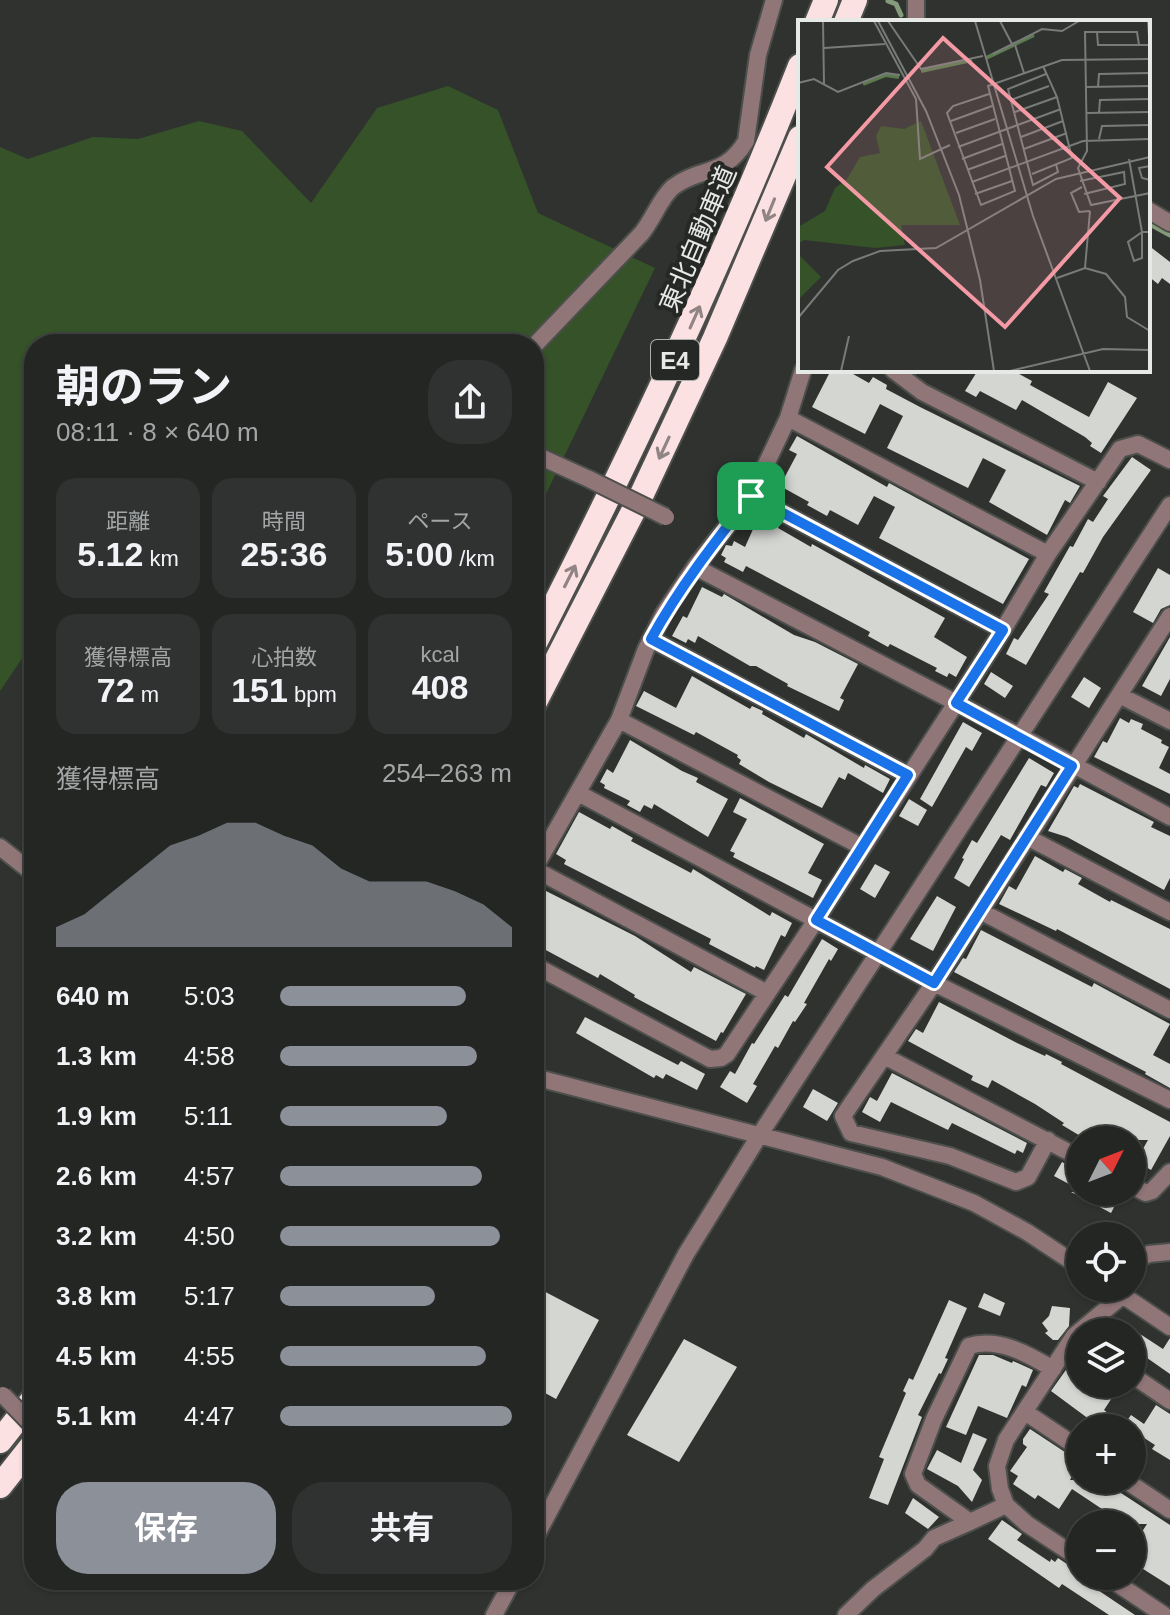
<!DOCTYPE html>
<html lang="ja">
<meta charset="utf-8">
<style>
body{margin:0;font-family:Arial,"Noto Sans JP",sans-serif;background:#2f3230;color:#f1f3f6;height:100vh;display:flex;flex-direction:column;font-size:30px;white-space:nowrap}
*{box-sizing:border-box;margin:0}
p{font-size:26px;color:#a3a5a6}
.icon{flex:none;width:44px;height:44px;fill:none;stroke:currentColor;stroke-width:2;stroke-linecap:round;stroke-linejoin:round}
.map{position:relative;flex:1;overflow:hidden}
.sheet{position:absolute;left:24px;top:334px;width:520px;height:1256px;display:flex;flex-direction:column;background:#232623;border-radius:32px;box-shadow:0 2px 6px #0004,0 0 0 2px #404341}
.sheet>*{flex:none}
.needle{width:52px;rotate:48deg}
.tools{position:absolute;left:1066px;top:1126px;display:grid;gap:16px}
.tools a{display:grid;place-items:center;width:80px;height:80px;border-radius:50%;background:#232623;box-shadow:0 2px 6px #0004,0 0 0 2px #404341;font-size:40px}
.pin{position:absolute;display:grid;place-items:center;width:68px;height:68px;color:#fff;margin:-34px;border-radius:16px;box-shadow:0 4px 12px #0006}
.round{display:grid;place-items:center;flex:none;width:84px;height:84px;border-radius:32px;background:#2f3230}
.headline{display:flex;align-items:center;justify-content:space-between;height:136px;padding:0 32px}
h1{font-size:44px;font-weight:700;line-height:60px}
.metrics{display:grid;grid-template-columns:repeat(3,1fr);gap:12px;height:136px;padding:8px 32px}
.metrics div{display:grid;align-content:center;border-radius:20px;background:#2f3230;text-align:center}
.metrics b{font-size:34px;font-weight:700}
.metrics small{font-size:22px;font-weight:400}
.metrics p{font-size:22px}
.chart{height:224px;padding:16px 32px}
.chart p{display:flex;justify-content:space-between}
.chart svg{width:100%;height:144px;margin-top:8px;fill:#8c9099;opacity:.7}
.action{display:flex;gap:16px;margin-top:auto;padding:16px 32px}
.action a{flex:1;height:92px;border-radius:32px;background:#8c9099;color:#fff;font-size:32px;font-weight:700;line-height:92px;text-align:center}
.action a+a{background:#2f3230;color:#f1f3f6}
ul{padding:0 32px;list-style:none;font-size:26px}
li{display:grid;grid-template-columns:128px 96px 1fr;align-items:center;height:60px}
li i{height:20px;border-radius:10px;background:#8c9099}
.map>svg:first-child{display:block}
.green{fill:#355228}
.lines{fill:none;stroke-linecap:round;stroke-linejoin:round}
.stream{stroke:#859c7c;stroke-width:5}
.building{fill:#d4d6d2}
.minor-casing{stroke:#4c4f4c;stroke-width:20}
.highway-casing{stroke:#4c4f4c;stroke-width:28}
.minor{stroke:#917678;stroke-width:16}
.highway{stroke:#fce1e3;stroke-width:24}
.minor-bridge-casing{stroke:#4c4f4c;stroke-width:20;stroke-linecap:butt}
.minor-bridge{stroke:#917678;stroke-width:16}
.oneway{stroke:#918484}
.route-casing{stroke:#fff;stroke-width:16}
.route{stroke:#1a73e8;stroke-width:10}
.labels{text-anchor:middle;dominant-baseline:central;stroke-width:8;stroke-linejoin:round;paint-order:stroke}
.shield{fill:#262825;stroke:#adafad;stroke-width:2}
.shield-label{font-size:24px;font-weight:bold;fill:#e7e9e7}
.street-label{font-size:26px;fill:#e7e9e7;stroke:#262825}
.inset-river{fill:none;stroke:#5b7b4e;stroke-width:4}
.inset-road{fill:none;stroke:#797b79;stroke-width:2}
.view{fill:#f49aa5;fill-opacity:0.15;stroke:#f49aa5;stroke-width:4}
.inset-edge{fill:none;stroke:#e7e9e7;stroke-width:4}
</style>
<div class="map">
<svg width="1170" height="1615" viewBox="0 0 1170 1615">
<rect width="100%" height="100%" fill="#2f322f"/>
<path class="green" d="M448,86L498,110L538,213L655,268L534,519V344H34V641L0,691V147L28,159L93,137L138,139L199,121L242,131L311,203L377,108Z"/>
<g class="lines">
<path class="stream" d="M888,1L896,4L901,15
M1148,223L1170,235"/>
</g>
<path class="building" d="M1148,245L1170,262V284L1162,278L1158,284L1148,276Z
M831,370H846L869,383L873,377L887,385L886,389L920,407L1080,486L1070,503L1065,500L1047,535L989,502L1006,470L983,458L968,488L887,448L903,416L880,404L865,434L812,407Z
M978,370H1012L1032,381L1030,385L1089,417L1108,382L1137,398L1101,453L1090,446L1092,443L1085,437L1022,400L1016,410L980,391L976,397L965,391Z
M797,436L887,487L889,483L1029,559L1003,604L879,538L895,507L874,496L858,525L830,510L827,516L807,505L809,502L780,486L797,454L789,450Z
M1132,457L1151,470L1103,537L1083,573L1080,572L1026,665L1006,654L1014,638L1018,640L1049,594L1044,592L1070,546L1073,547L1088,519L1093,522L1108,499L1103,496Z
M759,516L779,526L778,528L811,547L812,544L945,618L934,637L967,657L956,677L949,673L947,677L935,671L937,668L890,644L888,647L868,636L870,632L746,566L743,572L724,562L726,558L721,555L726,545L732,546L734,541L745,547Z
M1158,568L1170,575V605L1161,609L1153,623L1133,612Z
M702,587L722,597L724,594L794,635L815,642L858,664L840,698L844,700L839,711L787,686L788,684L756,666H750L698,636L695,643L688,639L686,643L672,636L683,616L687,618Z
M1170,637V679L1161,696L1142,686Z
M991,672L1013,686L1005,698L984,684Z
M692,676L750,709L752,706L763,711L762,714L804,738L806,734L864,768L865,765L890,779L883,793L848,773L845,780L839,777L822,808L769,782L739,764L741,760L737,757L738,755L696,732L694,735L636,706L644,691L676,708Z
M1084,677L1101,688L1089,708L1071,697Z
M1120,718L1129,723L1131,719L1143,724L1141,729L1162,740L1161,743L1169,747L1159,768L1170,774V794L1094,757L1103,741L1107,743Z
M963,722L982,733L972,751L966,747L932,807L920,799Z
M630,740L682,771L698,778L696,782L728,799L708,837L654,804L652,809L644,805L640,812L627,805L630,801L604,788L605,785L600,782L607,769L613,773Z
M1029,758L1054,773L1046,787L1041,785L1010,840L1001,835L969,887L954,878L964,859L962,858L972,840L977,843Z
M1080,784L1154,822L1151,827L1170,836V878L1164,890L1067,837L1048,831L1074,786L1078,788Z
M740,798L824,844L808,873L822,880L813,898L733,857L735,853L730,851L747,819L733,812Z
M909,799L927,810L918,826L899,816Z
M579,812L610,829L612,826L633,838L631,841L691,873L693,869L770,916L772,912L792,923L785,937L781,935L764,970L756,966L755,968L709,944L711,939L564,864L566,860L556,854Z
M1035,856L1063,872L1065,869L1082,878L1078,884L1110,902L1111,900L1170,929V989L1057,929L1056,931L999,904L1009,886L1016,890Z
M875,864L890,872L875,898L860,889Z
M546,891L635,936L691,972L694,967L746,994L723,1033L721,1032L716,1041L634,997L635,995L600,974L598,978L542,948L543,945L534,940V914Z
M937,896L956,907L933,951L910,939Z
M981,930L1092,987L1094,983L1170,1024L1153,1055L1170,1064V1088L1145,1074L1146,1072L954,972L963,958L966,959Z
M822,939L838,949L831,961L829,959L804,1003L807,1004L795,1022L793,1021L778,1048L775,1046L753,1084L757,1086L747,1103L720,1087L730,1071L735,1074L752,1043L754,1044L785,995L788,997Z
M939,1002L1017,1043L1045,1056L1046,1054L1062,1062L1061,1064L1170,1122V1136L1151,1170L1136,1161L1148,1140H1087L1062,1125L1064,1123L1035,1104L992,1080L988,1088L971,1080L973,1076L908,1041L916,1029L923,1033Z
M585,1017L678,1065L681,1061L705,1074L697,1090L666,1074L663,1079L656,1075L654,1078L576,1033Z
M892,1073L1027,1143L1023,1153L1017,1150L1015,1154L952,1123L948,1130L891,1102L880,1122L862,1112L870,1097L877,1101Z
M813,1089L838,1103L827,1121L803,1107Z
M1062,1162L1080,1172V1190L1054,1176Z
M1071,1192H1122L1111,1213Z
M534,1286L599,1320L556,1399L534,1387Z
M984,1293L1005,1303L1000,1316L978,1307Z
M949,1300L967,1308L945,1358L948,1359L941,1374L939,1373L918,1415L922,1417L888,1505L869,1498L884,1459L879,1457L906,1393L903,1391L909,1378L913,1380Z
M1052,1306L1070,1308L1069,1326L1058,1340H1053L1045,1333L1048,1331L1042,1323L1049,1316Z
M1114,1317L1163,1349L1170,1338V1374L1140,1353L1132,1364V1332H1096Z
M684,1339L737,1367L679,1462L627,1435Z
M1080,1350V1384H1121L1104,1410L1113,1417L1106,1428H1101L1051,1391Z
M979,1355H993L1012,1363L1013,1361L1033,1370L1026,1387L1022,1385L1007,1418L978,1406L966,1435L946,1427Z
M1156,1405L1170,1414V1460L1152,1449L1155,1445L1124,1425L1131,1415L1144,1424Z
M1030,1429L1080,1462L1070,1480H1101L1170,1525V1586L1132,1562V1547L1147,1524H1105L1111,1515L1072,1489L1059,1509L1038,1495L1035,1499L1013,1484L1018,1476L1010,1471L1027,1447L1023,1444V1439Z
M973,1433L987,1439L973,1470L982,1480L972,1502L958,1486L927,1469L937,1450L961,1463Z
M913,1498L939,1517L928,1529L905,1513Z
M1002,1520L1022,1534L1017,1540L1050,1562L1051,1559L1055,1562L1058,1558L1079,1572L1077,1576L1135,1615H1109L1062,1584L1059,1588L988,1539Z"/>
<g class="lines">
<defs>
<path id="minor" d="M916,22V0
M1148,210L1170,223
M534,346L641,234C653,220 660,198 673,187C699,167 725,177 746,141L758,55L774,0
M893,370L922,392L1098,482
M788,418L1048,554
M534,454L589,479
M751,496L1003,630
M695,567L1020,736L1170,817
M651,639L908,775
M1125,698L1170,721
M619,720L862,847
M578,793L934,983L1170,1100
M1027,837L1170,912
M0,847L34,874
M534,869L619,720L646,649L664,613L695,567L751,496L788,418L803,370
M534,869L767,993
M980,911L1170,1010
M534,965L710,1059L721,1058L727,1054L816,920L1003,630L1048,554L1120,449L1138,444L1170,460
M884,1056L1080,1158
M534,1077L882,1167L974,1203L1027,1232L1080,1267
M1048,1140L1028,1177L1016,1182L950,1156L851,1133L843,1116L934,983L1170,616
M1132,1186L1146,1193L1152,1191L1170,1172
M1132,1262L1149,1254L1170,1252
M1115,1290L1170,1327
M1132,1375L1170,1401
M1025,1412L1080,1449
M1125,1480L1170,1510
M1006,1505L970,1522L918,1485L913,1474L934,1419L969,1346C998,1337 1028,1354 1053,1369
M534,1540L686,1254L759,1136L1170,505
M1080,1559L1027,1524L1006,1505L1000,1489L997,1466L1006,1440L1074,1336L1123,1295V1288
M1106,1576L1164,1615
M494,1615L513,1580
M846,1615L873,1589L925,1549L934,1538L970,1522"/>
<path id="highway" d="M817,22L826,0
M846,22L855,0
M534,645C631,456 722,264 800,66
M534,704L642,494L715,338L800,138
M0,1441L34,1398
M0,1486L34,1443"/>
</defs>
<use href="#minor" class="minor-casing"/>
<use href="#highway" class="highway-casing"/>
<use href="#minor" class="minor"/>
<use href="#highway" class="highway"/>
<defs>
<path id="minor-bridge" d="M589,479L666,517
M3,1395L34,1427"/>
</defs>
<use href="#minor-bridge" class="minor-bridge-casing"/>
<use href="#minor-bridge" class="minor-bridge"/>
</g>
<defs><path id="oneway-shaft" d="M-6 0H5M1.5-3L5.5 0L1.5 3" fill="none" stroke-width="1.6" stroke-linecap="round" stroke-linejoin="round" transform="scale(2)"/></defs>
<g class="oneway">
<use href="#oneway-shaft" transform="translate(770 210) rotate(112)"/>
<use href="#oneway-shaft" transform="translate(695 317) rotate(-66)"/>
<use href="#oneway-shaft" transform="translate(664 448) rotate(115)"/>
<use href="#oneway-shaft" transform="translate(570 576) rotate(-63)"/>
</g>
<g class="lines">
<defs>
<path id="route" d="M751,496L1003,630L956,703L1072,766L934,983L816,920L908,775L651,639C679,588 714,543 751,496Z"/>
</defs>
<use href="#route" class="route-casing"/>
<use href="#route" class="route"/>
</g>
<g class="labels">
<rect class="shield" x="651" y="340" width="48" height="40" rx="6"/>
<g class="shield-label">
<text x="675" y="360">E4</text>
</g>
<g class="street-label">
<text transform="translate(698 239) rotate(-67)">東北自動車道</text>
</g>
</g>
<g transform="translate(798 20)">
<rect width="352" height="352" fill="#2f322f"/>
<path d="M123,101L162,205H103L107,225L77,228L6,220L0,224V207L27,191L37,168L49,159L62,137L82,133L78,116L83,106L106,109ZM0,234L23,257L0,280Z" fill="#355228"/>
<path class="inset-river" d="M188,38L236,15M123,51L174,40M65,64L88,55L101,57"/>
<path class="inset-road" d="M25,1L26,64M76,1L118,79L122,139L152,125M80,1L128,91L161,175L182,260L196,351M90,1L123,49L185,36M177,1L235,196L292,351M202,1L215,26M350,1L352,32M299,12L300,25H352M217,25L226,53M341,25L339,12H287L289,131L280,148L293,185L352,173M26,28L87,24M195,34L244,9L264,11L281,1M248,54L210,69L235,165L260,152L258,144M0,63L16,59L40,72L88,53L102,55M288,67L352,66M300,67L301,54L352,53M191,74L155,86L149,93L183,185L217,171L190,66L264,40L352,39M213,80L251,66M217,92L259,77M289,93L352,92M301,93L302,80L352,79M153,101L194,86M158,113L197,99M223,117L265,101M301,119L304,106L352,105M160,127L263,89M226,129L269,113M164,139L204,124M331,139L344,212L330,222L336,241L344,238V212H352M352,146L341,148L344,158L352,160M169,150L207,136M234,154L274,138L259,77L245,46M282,161L326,152L327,164L286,174M174,162L285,121L352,119M284,167L273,173L281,192L292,191M177,174L214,161M287,248L292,191M259,258L287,248L308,254L327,277L329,297L352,311M0,298L40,250L55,241L82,231L138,228L258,159L352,137M43,351L51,316M212,351L305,329L352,330"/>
<path class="view" d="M145,18L322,178L207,307L29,147Z"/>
<rect width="352" height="352" class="inset-edge"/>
</g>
</svg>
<div class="tools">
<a><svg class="needle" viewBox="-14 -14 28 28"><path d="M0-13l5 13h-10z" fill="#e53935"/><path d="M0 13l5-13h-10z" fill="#a3a5a6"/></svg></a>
<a><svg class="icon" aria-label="locate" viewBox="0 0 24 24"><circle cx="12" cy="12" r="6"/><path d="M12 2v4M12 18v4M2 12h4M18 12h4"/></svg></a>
<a><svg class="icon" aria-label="layers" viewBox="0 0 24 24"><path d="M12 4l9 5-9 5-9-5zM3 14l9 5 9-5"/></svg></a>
<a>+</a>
<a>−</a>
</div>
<div class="pin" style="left:751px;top:496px;background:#1e9e55"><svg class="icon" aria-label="arrive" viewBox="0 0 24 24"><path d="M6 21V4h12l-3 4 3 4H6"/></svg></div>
<section class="sheet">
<div class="headline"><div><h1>朝のラン</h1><p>08:11 · 8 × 640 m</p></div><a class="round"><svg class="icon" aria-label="share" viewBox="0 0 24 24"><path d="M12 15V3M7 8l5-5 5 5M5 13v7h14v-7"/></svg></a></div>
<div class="metrics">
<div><p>距離</p><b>5.12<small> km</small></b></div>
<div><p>時間</p><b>25:36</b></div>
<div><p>ペース</p><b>5:00<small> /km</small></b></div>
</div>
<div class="metrics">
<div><p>獲得標高</p><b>72<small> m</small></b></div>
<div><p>心拍数</p><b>151<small> bpm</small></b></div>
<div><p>kcal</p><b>408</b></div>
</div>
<div class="chart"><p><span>獲得標高</span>254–263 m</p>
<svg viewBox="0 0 160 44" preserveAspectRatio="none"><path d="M0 44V38L10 34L20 27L30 20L40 13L50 10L60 6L70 6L80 10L90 13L100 20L110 24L120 24L130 24L140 27L150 31L160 38V44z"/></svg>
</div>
<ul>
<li><b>640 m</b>5:03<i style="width:80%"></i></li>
<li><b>1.3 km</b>4:58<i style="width:85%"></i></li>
<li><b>1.9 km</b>5:11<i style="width:72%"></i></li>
<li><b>2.6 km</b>4:57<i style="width:87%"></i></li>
<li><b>3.2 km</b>4:50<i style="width:95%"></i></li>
<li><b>3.8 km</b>5:17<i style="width:67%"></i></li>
<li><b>4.5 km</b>4:55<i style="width:89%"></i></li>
<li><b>5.1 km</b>4:47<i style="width:100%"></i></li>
</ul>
<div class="action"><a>保存</a><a>共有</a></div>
</section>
</div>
